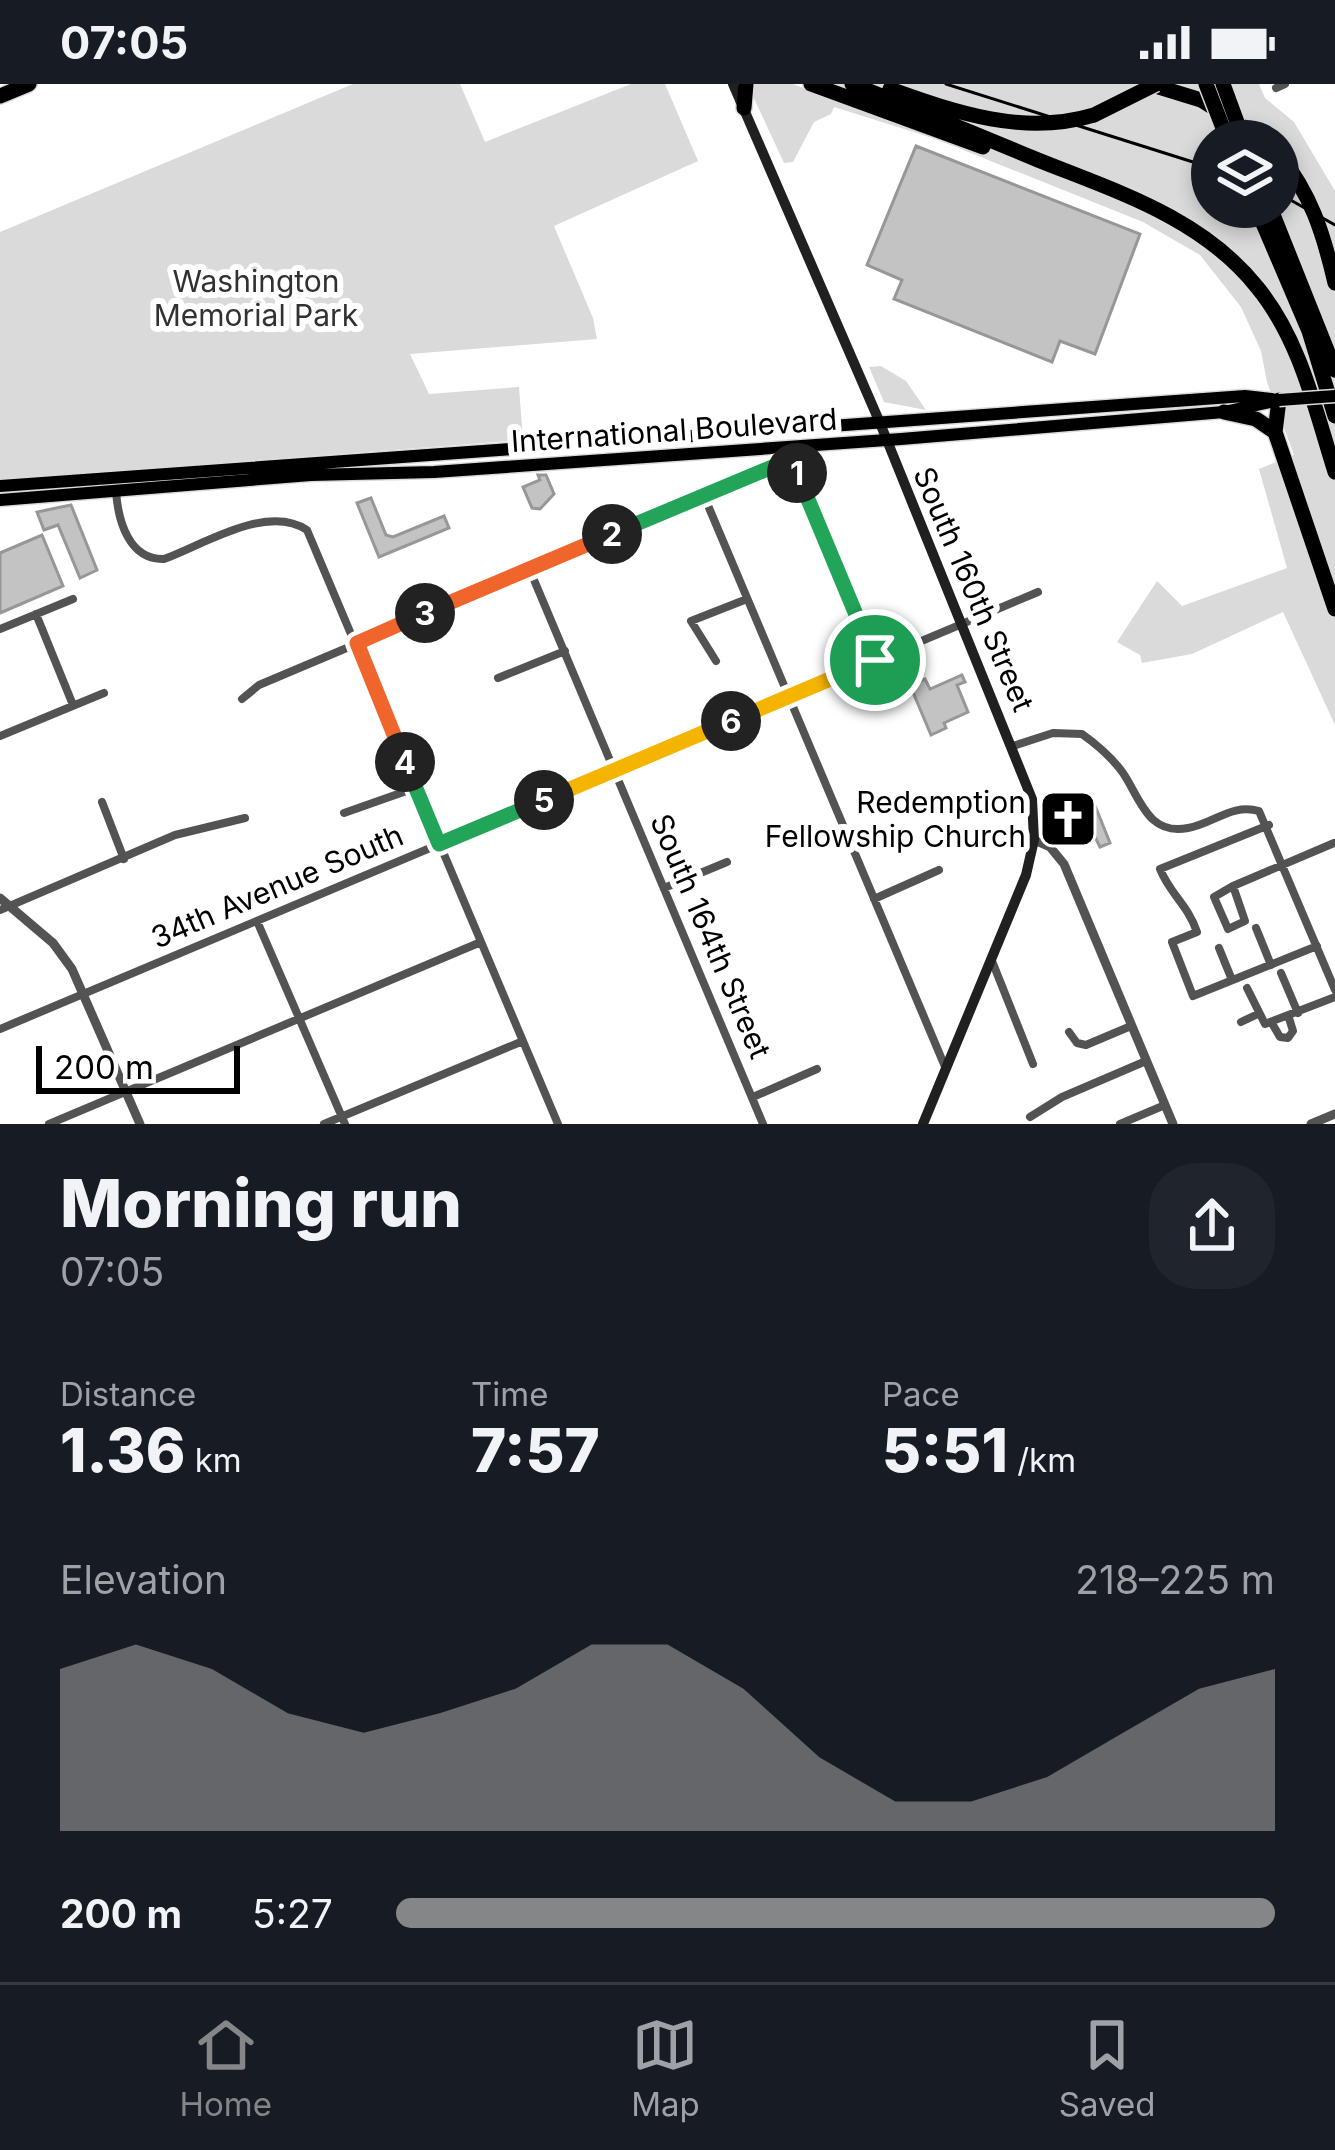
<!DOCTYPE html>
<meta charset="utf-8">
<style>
body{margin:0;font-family:Inter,sans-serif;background:#20242c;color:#f1f3f6;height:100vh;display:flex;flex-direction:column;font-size:45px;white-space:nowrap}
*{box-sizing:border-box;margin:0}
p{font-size:39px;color:#9ea1a6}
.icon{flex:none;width:66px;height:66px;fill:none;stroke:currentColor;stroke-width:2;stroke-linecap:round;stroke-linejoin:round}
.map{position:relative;height:1040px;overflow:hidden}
.panel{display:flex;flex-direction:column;background:#171b24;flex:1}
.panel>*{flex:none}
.buttons{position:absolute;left:1191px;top:36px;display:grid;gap:24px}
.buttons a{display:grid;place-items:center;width:108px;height:108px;border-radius:50%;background:#171b24;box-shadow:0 6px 18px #0003;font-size:60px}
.scale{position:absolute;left:36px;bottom:30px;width:204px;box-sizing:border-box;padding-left:12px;border:6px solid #000;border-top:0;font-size:33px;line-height:42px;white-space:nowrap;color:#000;-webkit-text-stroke:9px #fff;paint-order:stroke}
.pin{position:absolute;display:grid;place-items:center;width:102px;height:102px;color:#fff;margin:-51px;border:6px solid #fff;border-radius:50%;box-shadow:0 3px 12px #0007}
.km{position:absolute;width:60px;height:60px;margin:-30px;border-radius:50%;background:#222;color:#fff;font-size:33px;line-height:60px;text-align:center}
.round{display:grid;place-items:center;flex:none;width:126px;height:126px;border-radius:48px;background:#20242c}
.headline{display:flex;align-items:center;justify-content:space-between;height:204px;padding:0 60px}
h1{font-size:66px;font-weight:800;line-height:90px}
.figures{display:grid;grid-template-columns:repeat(3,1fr);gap:18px;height:204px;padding:12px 60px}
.figures div{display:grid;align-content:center}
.figures b{font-size:60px;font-weight:800}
.figures small{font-size:33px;font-weight:400}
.figures p{font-size:33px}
.chart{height:336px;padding:24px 60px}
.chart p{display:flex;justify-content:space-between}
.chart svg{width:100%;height:216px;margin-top:12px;fill:#858687;opacity:.7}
ul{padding:0 60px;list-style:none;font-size:39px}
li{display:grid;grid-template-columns:192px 144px 1fr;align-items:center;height:90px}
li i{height:30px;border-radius:15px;background:#858687}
.status{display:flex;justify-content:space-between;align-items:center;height:84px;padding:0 60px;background:#171b24;direction:ltr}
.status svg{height:33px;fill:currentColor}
.tabs{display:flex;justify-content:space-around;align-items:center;height:168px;border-top:3px solid #363941;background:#171b24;font-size:33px;color:#9ea1a6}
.tabs a{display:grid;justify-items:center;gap:6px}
.tabs .active{color:#858687}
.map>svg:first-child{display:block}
.green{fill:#dadada;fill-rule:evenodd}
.building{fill:#c3c3c3;stroke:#979797;stroke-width:3}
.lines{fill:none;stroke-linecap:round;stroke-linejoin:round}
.primary-casing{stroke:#dbdbdb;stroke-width:15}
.motorway-casing{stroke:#dbdbdb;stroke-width:18}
.minor{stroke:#535353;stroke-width:8}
.tertiary{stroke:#535353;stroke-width:9}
.secondary{stroke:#202020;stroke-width:10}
.primary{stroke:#000;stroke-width:12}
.motorway{stroke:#000;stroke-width:15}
.tram{stroke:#000;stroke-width:3}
.primary-bridge-casing{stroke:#dbdbdb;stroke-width:15;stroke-linecap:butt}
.motorway-bridge-casing{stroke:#dbdbdb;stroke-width:18;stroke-linecap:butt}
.primary-bridge{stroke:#000;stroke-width:12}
.motorway-bridge{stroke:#000;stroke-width:15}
.split-1-casing{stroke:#fff;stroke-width:24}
.split-2-casing{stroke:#fff;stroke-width:24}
.split-3-casing{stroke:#fff;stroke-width:24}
.split-4-casing{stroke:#fff;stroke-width:24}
.split-5-casing{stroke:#fff;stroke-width:24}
.split-6-casing{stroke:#fff;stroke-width:24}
.split-7-casing{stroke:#fff;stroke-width:24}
.split-1{stroke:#22a559;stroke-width:15}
.split-2{stroke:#22a559;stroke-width:15}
.split-3{stroke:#f0652b;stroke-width:15}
.split-4{stroke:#f0652b;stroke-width:15}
.split-5{stroke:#22a559;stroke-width:15}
.split-6{stroke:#f5b400;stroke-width:15}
.split-7{stroke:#f5b400;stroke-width:15}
.labels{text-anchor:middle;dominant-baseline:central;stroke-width:12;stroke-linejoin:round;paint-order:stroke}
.park-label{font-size:30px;fill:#313131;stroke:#fff}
.street-label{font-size:30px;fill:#000;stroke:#fff}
.poi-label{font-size:30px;fill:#000;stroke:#fff;text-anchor:end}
</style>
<div class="status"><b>07:05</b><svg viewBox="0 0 49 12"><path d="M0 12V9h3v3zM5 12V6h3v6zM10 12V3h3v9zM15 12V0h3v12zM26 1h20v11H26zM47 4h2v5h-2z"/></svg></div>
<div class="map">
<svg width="1335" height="1040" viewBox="0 0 1335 1040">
<rect width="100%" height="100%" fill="#fff"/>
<path class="green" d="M353,0H460L485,58L631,0H665L698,77L554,142L593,234L597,255L410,270L429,310L519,303L523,356L0,396V148Z
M754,0H793L809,6L811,0H1259L1265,14L1294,38L1335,107V641L1283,528L1192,570L1142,579L1140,571L1117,558L1157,497L1182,522L1287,484L1259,385L1294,371L1267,298L1261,267L1241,223L1200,171L1143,138L936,55L834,23L831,30L814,38L793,78L784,79L752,10ZM1212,57H1278V123H1212Z
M881,282L906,297L926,326L884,318L869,283Z"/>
<path class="building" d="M916,62L1140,150L1095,270L1060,257L1052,278L894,215L902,196L867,181Z
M538,391H546L554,410L540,425L532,424L523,403L540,396Z
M371,414L386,451L393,453L444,432L449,444L379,473L357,419Z
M71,421L97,486L80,494L58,441L44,446L37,428Z
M42,451L63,502L0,529V469Z
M962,591L965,598L957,601L968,628L944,639L946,644L931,651L910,601L925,595L930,605Z
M1092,714L1110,759L1100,763L1095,753L1089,756L1086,749L1093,747L1086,731L1063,740L1056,720L1064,715H1072L1074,721Z"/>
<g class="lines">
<defs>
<path id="primary" d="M0,402L1245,312L1272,315
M0,416L311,391L434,388L901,355L1224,328L1279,316"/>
<path id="motorway" d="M811,0L983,63
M852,0C914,25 976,50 1038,76C1118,108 1202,134 1257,203C1300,255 1315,325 1335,388
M1149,0L1201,16L1266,57
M890,5C957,29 1024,52 1094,31
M0,12L29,0
M744,24L746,0
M1278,69C1311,110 1323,148 1335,199
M1256,123L1309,247L1335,332
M1270,123L1335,286
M1279,316L1275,348L1335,525
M1224,328L1256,335L1275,348"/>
</defs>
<use href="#primary" class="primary-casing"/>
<use href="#motorway" class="motorway-casing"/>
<path class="minor" d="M1276,4L1285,0
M116,407C118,437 129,476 164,475C203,461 267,419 307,446L558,1040
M704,412L946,985
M529,484L763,1040
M36,530L73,621
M0,545L73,515
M716,577L691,537L747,515
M498,594L565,567
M242,615L259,601L783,380L796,389L875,576
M0,652L104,609
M1013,662L1053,649L1082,650C1096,660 1113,675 1123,689C1140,714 1148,752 1188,744C1213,740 1232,719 1259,727L1335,906
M102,718L124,775
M344,729L415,704
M1269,741L1160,785C1170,810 1188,821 1197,848L1172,858L1193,912L1317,862
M1233,802L1245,837L1228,845L1214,813Z
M1233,802L1334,759
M664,804L727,778
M874,815L939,786
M0,826L175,751L245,734
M257,837L345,1040
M1256,844L1271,881
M1219,864L1232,896
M992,877L1033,980
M1281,889L1298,929
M1247,904L1265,940L1335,913
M1241,938L1258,930
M1273,941L1280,953L1288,954L1293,947L1289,934
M0,945L1038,508
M1069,948L1077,959L1086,961L1131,942
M753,1013L817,985
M1030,1033L1062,1013L1146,977
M49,1040L481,858
M324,1040L523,957
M1120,1040L1165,1021"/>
<path class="tertiary" d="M1034,756L1050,763L1064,780L1173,1040
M0,814L53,859L72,885L140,1040
M1311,1040L1335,1030"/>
<path class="secondary" d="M733,0L880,339L1032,715L1034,756L1026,791L923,1040"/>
<use href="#primary" class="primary"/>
<use href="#motorway" class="motorway"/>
<path class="tram" d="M946,0L1212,84
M1278,109L1335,141"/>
<defs>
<path id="primary-bridge" d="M1279,316L1335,312"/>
<path id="motorway-bridge" d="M1206,0L1228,57
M1223,0L1244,57
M1094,31L1156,0"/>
</defs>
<use href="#primary-bridge" class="primary-bridge-casing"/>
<use href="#motorway-bridge" class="motorway-bridge-casing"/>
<use href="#primary-bridge" class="primary-bridge"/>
<use href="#motorway-bridge" class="motorway-bridge"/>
</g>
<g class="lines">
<defs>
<path id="split-1" d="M797,389L875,576"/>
<path id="split-2" d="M612,450L777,381H788L797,389"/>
<path id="split-3" d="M425,529L612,450"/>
<path id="split-4" d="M405,678L357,559L425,529"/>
<path id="split-5" d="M405,678L439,760L544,716"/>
<path id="split-6" d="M544,716L731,637"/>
<path id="split-7" d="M731,637L875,576"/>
</defs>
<use href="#split-1" class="split-1-casing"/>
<use href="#split-2" class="split-2-casing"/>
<use href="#split-3" class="split-3-casing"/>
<use href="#split-4" class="split-4-casing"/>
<use href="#split-5" class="split-5-casing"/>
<use href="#split-6" class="split-6-casing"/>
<use href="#split-7" class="split-7-casing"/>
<use href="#split-1" class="split-1"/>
<use href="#split-2" class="split-2"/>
<use href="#split-3" class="split-3"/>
<use href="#split-4" class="split-4"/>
<use href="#split-5" class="split-5"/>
<use href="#split-6" class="split-6"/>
<use href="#split-7" class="split-7"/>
</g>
<defs>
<symbol id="church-square" viewBox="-11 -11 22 22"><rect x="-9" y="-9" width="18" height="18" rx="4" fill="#000" stroke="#fff"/><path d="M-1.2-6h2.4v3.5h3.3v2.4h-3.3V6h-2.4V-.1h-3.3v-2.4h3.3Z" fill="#fff"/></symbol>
</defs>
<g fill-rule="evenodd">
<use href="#church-square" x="1035" y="702" width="66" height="66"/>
</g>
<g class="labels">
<g class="park-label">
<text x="256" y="197">Washington<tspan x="256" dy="34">Memorial Park</tspan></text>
</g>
<g class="street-label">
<text transform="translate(674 346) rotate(-4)">International Boulevard</text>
<text transform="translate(974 505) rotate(67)">South 160th Street</text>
<text transform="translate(277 802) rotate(-23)">34th Avenue South</text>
<text transform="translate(711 852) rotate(67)">South 164th Street</text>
</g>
<g class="poi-label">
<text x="1026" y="718">Redemption<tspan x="1026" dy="34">Fellowship Church</tspan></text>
</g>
</g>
</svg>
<div class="buttons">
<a><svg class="icon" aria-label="layers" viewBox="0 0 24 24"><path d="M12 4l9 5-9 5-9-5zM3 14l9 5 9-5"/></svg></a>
</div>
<div class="scale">200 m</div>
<div class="pin" style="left:875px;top:576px;background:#1e9e55"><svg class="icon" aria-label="arrive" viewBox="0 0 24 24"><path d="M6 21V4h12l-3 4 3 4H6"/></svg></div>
<b class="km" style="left:797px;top:389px">1</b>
<b class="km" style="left:612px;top:450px">2</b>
<b class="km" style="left:425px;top:529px">3</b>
<b class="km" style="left:405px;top:678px">4</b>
<b class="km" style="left:544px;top:716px">5</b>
<b class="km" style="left:731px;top:637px">6</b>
</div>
<section class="panel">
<div class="headline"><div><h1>Morning run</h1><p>07:05</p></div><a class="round"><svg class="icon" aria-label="share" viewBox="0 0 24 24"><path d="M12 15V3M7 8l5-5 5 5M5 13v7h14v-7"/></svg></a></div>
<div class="figures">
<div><p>Distance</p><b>1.36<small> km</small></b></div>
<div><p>Time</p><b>7:57</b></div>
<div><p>Pace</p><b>5:51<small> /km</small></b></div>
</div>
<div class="chart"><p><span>Elevation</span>218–225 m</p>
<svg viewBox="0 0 160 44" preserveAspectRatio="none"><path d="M0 44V11L10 6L20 11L30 20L40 24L50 20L60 15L70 6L80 6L90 15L100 29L110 38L120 38L130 33L140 24L150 15L160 11V44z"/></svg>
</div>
<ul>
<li><b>200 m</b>5:27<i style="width:100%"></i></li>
</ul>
</section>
<nav class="tabs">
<a class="active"><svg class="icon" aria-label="home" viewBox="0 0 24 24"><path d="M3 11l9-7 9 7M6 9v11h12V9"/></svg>Home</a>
<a><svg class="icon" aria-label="map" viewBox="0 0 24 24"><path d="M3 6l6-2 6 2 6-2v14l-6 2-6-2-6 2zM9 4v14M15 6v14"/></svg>Map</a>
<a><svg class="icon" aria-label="saved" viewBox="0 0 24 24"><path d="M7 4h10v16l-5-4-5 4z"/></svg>Saved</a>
</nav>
